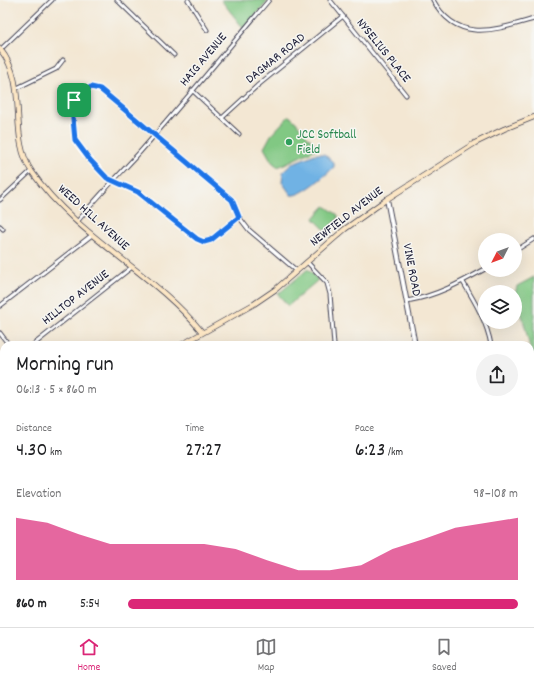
<!DOCTYPE html>
<meta charset="utf-8">
<style>
body{margin:0;font-family:Dekko,sans-serif;background:#f2f2f2;color:#202124;height:100vh;display:flex;flex-direction:column;font-size:15px;white-space:nowrap}
*{box-sizing:border-box;margin:0}
p{font-size:13px;color:#757577}
.icon{flex:none;width:22px;height:22px;fill:none;stroke:currentColor;stroke-width:2;stroke-linecap:round;stroke-linejoin:round}
.map{position:relative;flex:1;overflow:hidden}
.sheet{position:absolute;left:0px;top:341px;width:534px;height:286px;display:flex;flex-direction:column;background:#fff;border-radius:12px 12px 0 0;box-shadow:0 4px 16px #0002}
.sheet>*{flex:none}
.needle{width:26px;rotate:228deg}
.fabs{position:absolute;left:478px;top:233px;display:grid;gap:8px}
.fabs a{display:grid;place-items:center;width:44px;height:44px;border-radius:50%;background:#fff;box-shadow:0 4px 16px #0002;font-size:20px}
.pin{position:absolute;display:grid;place-items:center;width:34px;height:34px;color:#fff;margin:-17px;border-radius:8px;box-shadow:0 2px 6px #0006}
.round{display:grid;place-items:center;flex:none;width:42px;height:42px;border-radius:21px;background:#f2f2f2}
.head{display:flex;align-items:center;justify-content:space-between;height:68px;padding:0 16px}
h1{font-size:22px;font-weight:600;line-height:30px}
.stats{display:grid;grid-template-columns:repeat(3,1fr);gap:6px;height:68px;padding:4px 16px}
.stats div{display:grid;align-content:center}
.stats b{font-size:20px;font-weight:600}
.stats small{font-size:11px;font-weight:400}
.stats p{font-size:11px}
.chart{height:112px;padding:8px 16px}
.chart p{display:flex;justify-content:space-between}
.chart svg{width:100%;height:72px;margin-top:4px;fill:#db2777;opacity:.7}
ul{padding:0 16px;list-style:none;font-size:13px}
li{display:grid;grid-template-columns:64px 48px 1fr;align-items:center;height:30px}
li i{height:10px;border-radius:5px;background:#db2777}
.menu{display:flex;justify-content:space-around;align-items:center;height:56px;border-top:1px solid #e0e0e0;background:#fff;font-size:11px;color:#757577}
.menu a{display:grid;justify-items:center;gap:2px}
.menu .on{color:#db2777}
.map>svg:first-child{display:block}
.green{fill:#81c883;stroke:#52755f}
.water{fill:#6fb2e4;stroke:#486a90}
.lines{fill:none;stroke-linecap:round;stroke-linejoin:round}
.stream{stroke:#6fb2e4;stroke-width:1}
.minor-casing{stroke:#414052;stroke-width:5}
.tertiary-casing{stroke:#414052;stroke-width:6}
.secondary-casing{stroke:#414052;stroke-width:6}
.minor{stroke:#fff;stroke-width:3}
.tertiary{stroke:#fff;stroke-width:4}
.secondary{stroke:#fce6c4;stroke-width:4.5}
.route-casing{stroke:#fff;stroke-width:8}
.route{stroke:#1a73e8;stroke-width:5}
.leisure-dot{fill:#2e9e5b;stroke:#f6f6f2;stroke-width:1.5}
.labels{text-anchor:middle;dominant-baseline:central;stroke-width:3;stroke-linejoin:round;paint-order:stroke}
.street-label{font-size:13px;fill:#22223b;stroke:#f6f6f2}
.leisure-label{font-size:13px;fill:#27864d;stroke:#f6f6f2;text-anchor:start}
</style>
<div class="map">
<svg width="534" height="627" viewBox="0 0 534 627">
<rect width="100%" height="100%" fill="#f6f6f2"/>
<filter id="ink" filterUnits="userSpaceOnUse"><feTurbulence type="fractalNoise" baseFrequency=".025" numOctaves="2"/><feDisplacementMap in="SourceGraphic" scale="8" xChannelSelector="R" yChannelSelector="G"/><feConvolveMatrix kernelMatrix="1 2 1 2 8 2 1 2 1" color-interpolation-filters="sRGB"/></filter>
<filter id="wash" filterUnits="userSpaceOnUse"><feTurbulence type="fractalNoise" baseFrequency=".012" numOctaves="4" result="noise"/><feDisplacementMap in="SourceGraphic" scale="16" xChannelSelector="R" yChannelSelector="G"/><feGaussianBlur stdDeviation="0.9" result="paint"/><feColorMatrix in="noise" values="0 0 0 0 0 0 0 0 0 0 0 0 0 0 0 0 0 1.4 0 .05"/><feComposite in="paint" operator="in"/></filter>
<g filter="url(#wash)">
<rect width="100%" height="100%" fill="#f3e7d3"/>
<path class="green" d="M221,0H269L244,29Z
M289,116C298,121 308,141 317,145L316,149L278,167L272,162L264,148L271,135Z
M325,206L338,215V218L328,230H325L315,220L314,218Z
M308,269L318,280L288,306L278,294Z
M534,277V364L523,319L515,294L517,286Z
M4,362V459L0,463V365Z"/>
<path class="water" d="M315,154H324L334,163V167C326,175 301,197 291,195L282,182L283,172L293,163Z"/>
<g class="lines">
<path class="stream" d="M68,623L70,627"/>
</g>
</g>
<g filter="url(#ink)">
<g class="lines">
<defs>
<path id="minor" d="M117,0L174,55
M188,0L207,30
M330,0L406,95
M433,0C457,44 495,30 534,19
M1,49L52,0
M17,88L56,69L63,60
M192,90L239,134
M222,118L257,86L343,16
M0,200L31,171
M239,217L211,240L204,242L197,239L138,192L107,178L90,160L75,140L72,108L74,100L82,92L91,87L100,89L231,199L239,217L249,230L297,271
M77,222C97,197 119,175 140,152C184,102 226,51 269,0
M0,226L3,229
M515,251L534,239
M308,263L327,283L330,294L334,345
M463,282C475,302 487,322 491,345
M407,301C436,296 460,283 485,269
M0,306L92,235
M0,333L9,345
M33,345L132,267
M530,523L534,522
M122,623L124,627
M245,627L253,623"/>
<path id="tertiary" d="M387,199L415,345
M350,627L351,623"/>
<path id="secondary" d="M0,49C30,86 7,136 32,172C77,237 153,272 202,332
M181,345L254,304L276,289L345,229L387,199L475,143L504,129L534,117
M0,472L4,467"/>
</defs>
<use href="#minor" class="minor-casing"/>
<use href="#tertiary" class="tertiary-casing"/>
<use href="#secondary" class="secondary-casing"/>
<use href="#minor" class="minor"/>
<use href="#tertiary" class="tertiary"/>
<use href="#secondary" class="secondary"/>
</g>
</g>
<g class="lines" filter="url(#ink)">
<defs>
<path id="route" d="M91,87L100,89L232,200L239,217L211,240L204,242L197,239L138,192L107,178L90,160L75,140L72,108L74,100L82,92Z"/>
</defs>
<use href="#route" class="route-casing"/>
<use href="#route" class="route"/>
</g>
<circle class="leisure-dot" cx="289" cy="142" r="4"/>
<g class="labels">
<g class="street-label">
<text transform="translate(383 51) rotate(51)">NYSELIUS PLACE</text>
<text transform="translate(276 59) rotate(-39)">DAGMAR ROAD</text>
<text transform="translate(204 60) rotate(-50)">HAIG AVENUE</text>
<text transform="translate(347 217) rotate(-38)">NEWFIELD AVENUE</text>
<text transform="translate(93 218) rotate(42)">WEED HILL AVENUE</text>
<text transform="translate(411 270) rotate(79)">VINE ROAD</text>
<text transform="translate(76 298) rotate(-38)">HILLTOP AVENUE</text>
</g>
<g class="leisure-label">
<text x="297" y="135">JCC Softball<tspan x="297" dy="15">Field</tspan></text>
</g>
</g>
</svg>
<div class="fabs">
<a><svg class="needle" viewBox="-14 -14 28 28"><path d="M0-13l5 13h-10z" fill="#e53935"/><path d="M0 13l5-13h-10z" fill="#757577"/></svg></a>
<a><svg class="icon" aria-label="layers" viewBox="0 0 24 24"><path d="M12 4l9 5-9 5-9-5zM3 14l9 5 9-5"/></svg></a>
</div>
<div class="pin" style="left:74px;top:100px;background:#1e9e55"><svg class="icon" aria-label="arrive" viewBox="0 0 24 24"><path d="M6 21V4h12l-3 4 3 4H6"/></svg></div>
<section class="sheet">
<div class="head"><div><h1>Morning run</h1><p>06:13 · 5 × 860 m</p></div><a class="round"><svg class="icon" aria-label="share" viewBox="0 0 24 24"><path d="M12 15V3M7 8l5-5 5 5M5 13v7h14v-7"/></svg></a></div>
<div class="stats">
<div><p>Distance</p><b>4.30<small> km</small></b></div>
<div><p>Time</p><b>27:27</b></div>
<div><p>Pace</p><b>6:23<small> /km</small></b></div>
</div>
<div class="chart"><p><span>Elevation</span>98–108 m</p>
<svg viewBox="0 0 160 44" preserveAspectRatio="none"><path d="M0 44V6L10 9L20 16L30 22L40 22L50 22L60 22L70 25L80 32L90 38L100 38L110 35L120 25L130 19L140 12L150 9L160 6V44z"/></svg>
</div>
<ul>
<li><b>860 m</b>5:54<i style="width:100%"></i></li>
</ul>
</section>
</div>
<nav class="menu">
<a class="on"><svg class="icon" aria-label="home" viewBox="0 0 24 24"><path d="M3 11l9-7 9 7M6 9v11h12V9"/></svg>Home</a>
<a><svg class="icon" aria-label="map" viewBox="0 0 24 24"><path d="M3 6l6-2 6 2 6-2v14l-6 2-6-2-6 2zM9 4v14M15 6v14"/></svg>Map</a>
<a><svg class="icon" aria-label="saved" viewBox="0 0 24 24"><path d="M7 4h10v16l-5-4-5 4z"/></svg>Saved</a>
</nav>
